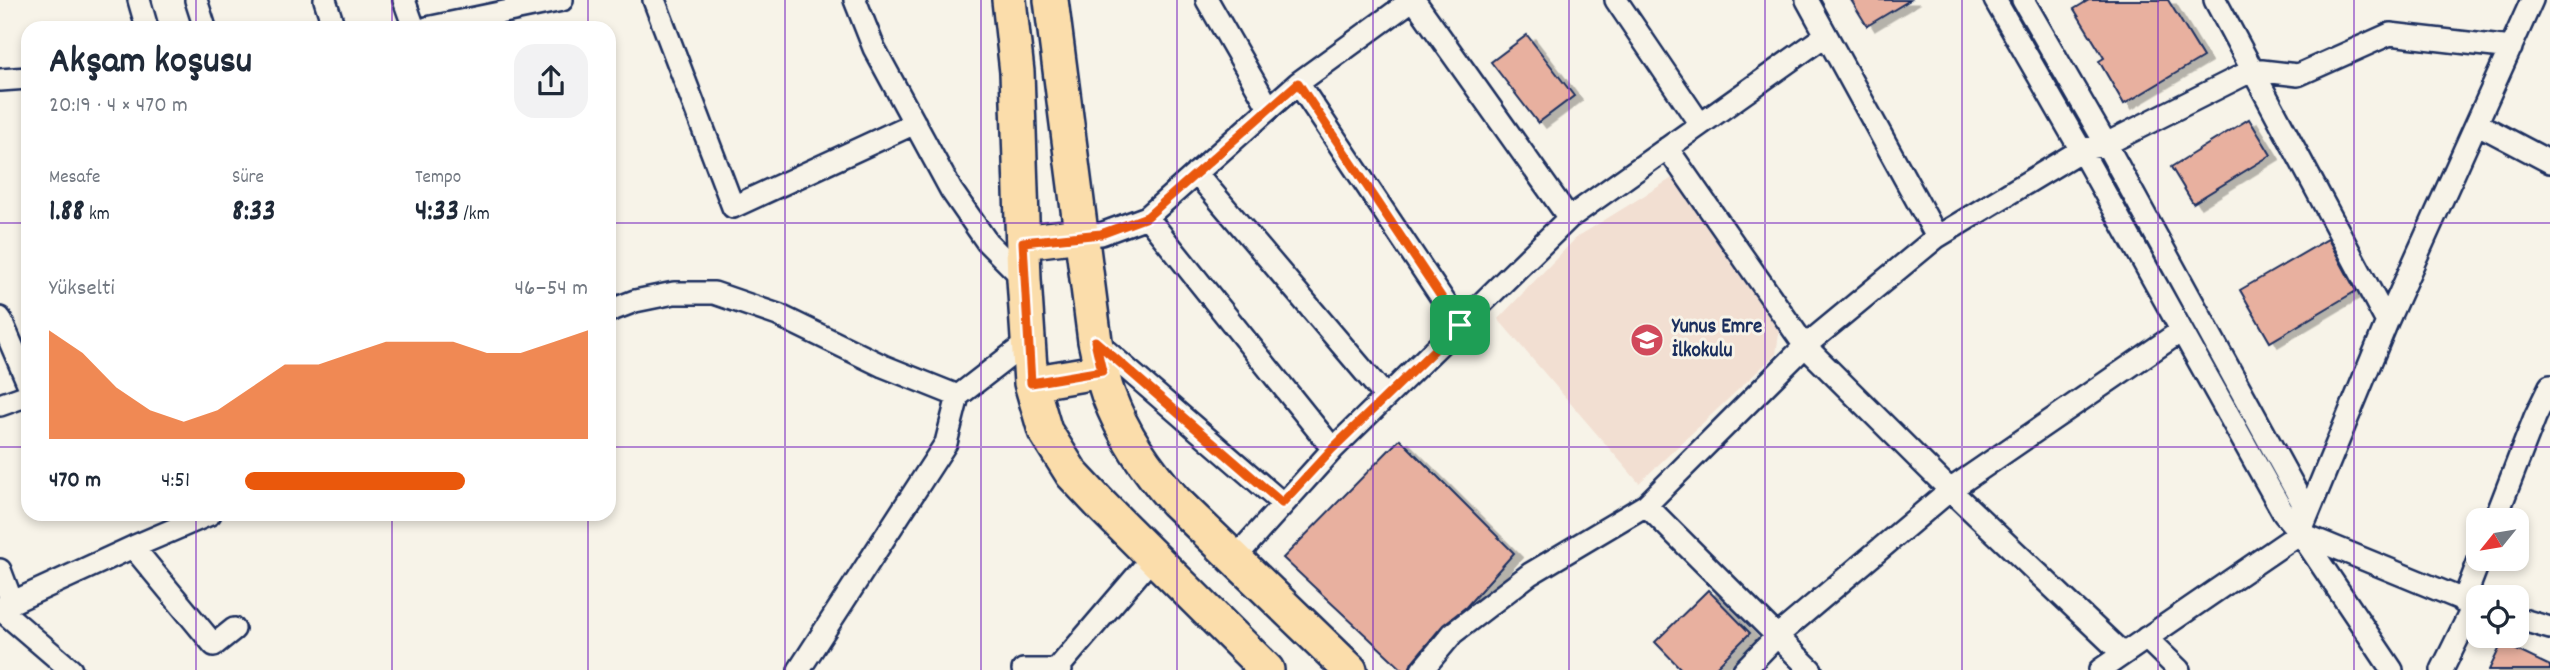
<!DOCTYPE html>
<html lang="tr">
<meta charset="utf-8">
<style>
body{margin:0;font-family:Dekko,sans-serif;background:#f2f2f3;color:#1f2937;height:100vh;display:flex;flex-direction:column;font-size:26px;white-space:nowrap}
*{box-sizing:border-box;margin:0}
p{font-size:23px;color:#747a83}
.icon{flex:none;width:38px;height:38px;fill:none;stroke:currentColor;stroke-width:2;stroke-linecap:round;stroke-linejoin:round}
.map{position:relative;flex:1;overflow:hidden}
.details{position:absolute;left:21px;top:21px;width:595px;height:500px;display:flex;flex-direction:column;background:#fff;border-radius:21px;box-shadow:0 4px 10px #0003}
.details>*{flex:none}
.needle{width:46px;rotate:240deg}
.fabs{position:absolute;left:2466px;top:508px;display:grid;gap:14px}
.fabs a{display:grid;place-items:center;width:63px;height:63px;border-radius:14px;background:#fff;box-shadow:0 4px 10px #0003;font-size:35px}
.pin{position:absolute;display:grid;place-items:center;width:60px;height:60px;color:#fff;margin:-30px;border-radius:14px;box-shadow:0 4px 10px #0006}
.round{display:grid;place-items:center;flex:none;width:74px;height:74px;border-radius:21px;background:#f2f2f3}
.head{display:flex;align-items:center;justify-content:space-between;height:119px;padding:0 28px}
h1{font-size:38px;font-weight:700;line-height:52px}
.figures{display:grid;grid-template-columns:repeat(3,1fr);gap:10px;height:119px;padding:7px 28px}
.figures div{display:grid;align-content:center}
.figures b{font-size:30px;font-weight:700}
.figures small{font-size:19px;font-weight:400}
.figures p{font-size:19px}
.chart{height:196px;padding:14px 28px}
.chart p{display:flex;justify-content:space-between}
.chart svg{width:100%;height:126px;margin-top:7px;fill:#ea580c;opacity:.7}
ul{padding:0 28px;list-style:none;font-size:23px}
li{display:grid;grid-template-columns:112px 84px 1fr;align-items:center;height:52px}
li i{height:18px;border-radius:9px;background:#ea580c}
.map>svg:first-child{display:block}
.built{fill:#f2dfd2}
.building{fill:#e8b09f;stroke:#1b2f5e;stroke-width:2;filter:url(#shadow)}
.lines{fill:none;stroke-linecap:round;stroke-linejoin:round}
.minor-casing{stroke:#1b2f5e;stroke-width:26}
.primary-casing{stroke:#1b2f5e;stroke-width:38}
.minor{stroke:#f7f3e8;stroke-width:21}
.primary{stroke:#fbddab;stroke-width:33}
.route-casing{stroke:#fff;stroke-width:14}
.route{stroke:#ea580c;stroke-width:9}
.grid{fill:none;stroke:#7b2cbf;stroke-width:2;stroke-opacity:0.55}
.labels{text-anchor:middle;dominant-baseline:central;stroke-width:6;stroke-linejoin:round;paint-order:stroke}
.poi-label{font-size:21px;font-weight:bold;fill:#1b2f5e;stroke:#f7f3e8;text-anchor:start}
</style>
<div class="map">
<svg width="2550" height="670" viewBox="0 0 2550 670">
<defs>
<filter id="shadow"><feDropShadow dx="8" dy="4.5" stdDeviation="0" flood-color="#0004"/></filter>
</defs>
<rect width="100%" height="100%" fill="#f7f3e8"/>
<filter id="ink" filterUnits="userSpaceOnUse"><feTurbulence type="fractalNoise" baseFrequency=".0143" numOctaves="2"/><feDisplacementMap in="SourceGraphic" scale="14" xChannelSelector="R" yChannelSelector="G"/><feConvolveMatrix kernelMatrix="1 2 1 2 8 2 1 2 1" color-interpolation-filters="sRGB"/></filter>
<g filter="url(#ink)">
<path class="built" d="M1674,177L1764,294L1780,327L1776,354L1639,483L1498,319L1577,237Z"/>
<path class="building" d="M1851,0H1910L1867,26Z
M2089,0H2168L2203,57L2124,104L2099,61L2104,58L2074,9Z
M1527,35L1574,96L1538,123L1491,62Z
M2249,119L2271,155L2193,203L2171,167Z
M2328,239L2356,291L2270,342L2240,290Z
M1400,439L1514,553L1466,607L1443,625L1412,662L1409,670H1403L1283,558Z
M1708,590L1750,633L1713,670H1682L1655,642Z
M2502,643L2550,666V670H2489Z"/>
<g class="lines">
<defs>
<path id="minor" d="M139,0L147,28
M196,0L205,28
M325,0L334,28
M404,0L414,28
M654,0L733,207L915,123
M855,0L874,48L951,190L987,242L1024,279
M1207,0L1269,108
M1414,0L1569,218
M1616,0L1700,124
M1807,0L1937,237
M1995,0L2081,150L2284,514L2300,533L2392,670
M2023,0L2106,144L2302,502L2301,524
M2215,0L2387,322
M427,28L562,0
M0,80L28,78
M1298,83L1460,325
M2478,124L2550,162
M1667,148L1805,346L1950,490L2123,654
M1196,173L1386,397
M1147,217L1333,449
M1081,235L1101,234L1147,217L1298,83L1412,0
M609,311L635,301L674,293H714L778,315L883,366L958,396
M0,318L28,383
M1096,342L1282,503
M0,405L28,395
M1646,505L1811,670
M2495,520L2535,417L2550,386
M2300,533L2478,606
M133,547L214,645L234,629
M1234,559L1333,449L1569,218L1826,35
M0,570L12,602
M2463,602L2480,558
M0,608L133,547L210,514
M0,609L71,670
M2516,618L2550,628
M2146,638L2179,670
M1058,668L1152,558
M799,670L946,443L958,396L1029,341
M1023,670H1061
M1422,670L1453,633L1530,574L1646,505L1805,346L1937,237L2081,150L2106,144L2253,70L2298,75L2390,34L2511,48
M1744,670L1777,636L1950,490L2181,331
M2100,670L2300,533L2387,322L2532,0
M2442,670L2474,605"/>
<path id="primary" d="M1009,0L1017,72L1024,279L1031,383L1045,431L1072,474L1103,507L1267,670
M1051,0L1095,341C1099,358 1102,377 1108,394C1123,435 1146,468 1175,501L1350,670
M1023,242L1081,235
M1031,383L1102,371"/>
</defs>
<use href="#minor" class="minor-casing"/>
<use href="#primary" class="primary-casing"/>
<use href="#minor" class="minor"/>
<use href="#primary" class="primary"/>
</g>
</g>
<g class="lines" filter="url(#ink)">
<defs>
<path id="route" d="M1298,83L1460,325L1332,449L1282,503L1095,341L1102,371L1031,383L1023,242L1101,234L1147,217Z"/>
</defs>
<use href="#route" class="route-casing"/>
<use href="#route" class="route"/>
</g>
<path class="grid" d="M196,0V28M392,0V28M588,0V28M785,0V670M981,0V670M1177,0V670M1373,0V670M1569,0V670M1765,0V670M1962,0V670M2158,0V670M2354,0V670M0,223H28M609,223H2550M0,447H28M609,447H2550M196,514V670M392,514V670M588,514V670"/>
<defs>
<symbol id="school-disc" viewBox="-11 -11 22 22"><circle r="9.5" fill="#d1495b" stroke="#f7f3e8"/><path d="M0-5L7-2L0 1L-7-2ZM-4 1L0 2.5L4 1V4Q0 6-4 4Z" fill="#fff"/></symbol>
</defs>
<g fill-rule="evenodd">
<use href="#school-disc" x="1628" y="321" width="38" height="38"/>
</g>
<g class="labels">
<g class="poi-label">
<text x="1672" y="328">Yunus Emre<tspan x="1672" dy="24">İlkokulu</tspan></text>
</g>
</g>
</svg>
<div class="fabs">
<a><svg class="needle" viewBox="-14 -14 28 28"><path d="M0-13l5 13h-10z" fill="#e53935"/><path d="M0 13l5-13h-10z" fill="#747a83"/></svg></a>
<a><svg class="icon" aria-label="locate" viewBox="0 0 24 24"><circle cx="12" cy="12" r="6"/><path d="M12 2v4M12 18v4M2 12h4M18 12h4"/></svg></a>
</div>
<div class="pin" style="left:1460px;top:325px;background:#1e9e55"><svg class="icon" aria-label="arrive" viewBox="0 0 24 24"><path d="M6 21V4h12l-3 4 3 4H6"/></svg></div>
<section class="details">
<div class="head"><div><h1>Akşam koşusu</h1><p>20:19 · 4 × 470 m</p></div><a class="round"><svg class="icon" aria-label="share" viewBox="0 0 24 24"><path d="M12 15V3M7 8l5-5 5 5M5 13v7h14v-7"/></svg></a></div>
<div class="figures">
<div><p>Mesafe</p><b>1.88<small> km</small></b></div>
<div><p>Süre</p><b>8:33</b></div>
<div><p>Tempo</p><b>4:33<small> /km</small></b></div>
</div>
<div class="chart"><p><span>Yükselti</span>46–54 m</p>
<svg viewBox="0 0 160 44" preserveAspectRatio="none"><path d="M0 44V6L10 14L20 26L30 34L40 38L50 34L60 26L70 18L80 18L90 14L100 10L110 10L120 10L130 14L140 14L150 10L160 6V44z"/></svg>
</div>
<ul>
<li><b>470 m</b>4:51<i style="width:64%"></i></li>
</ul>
</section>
</div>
